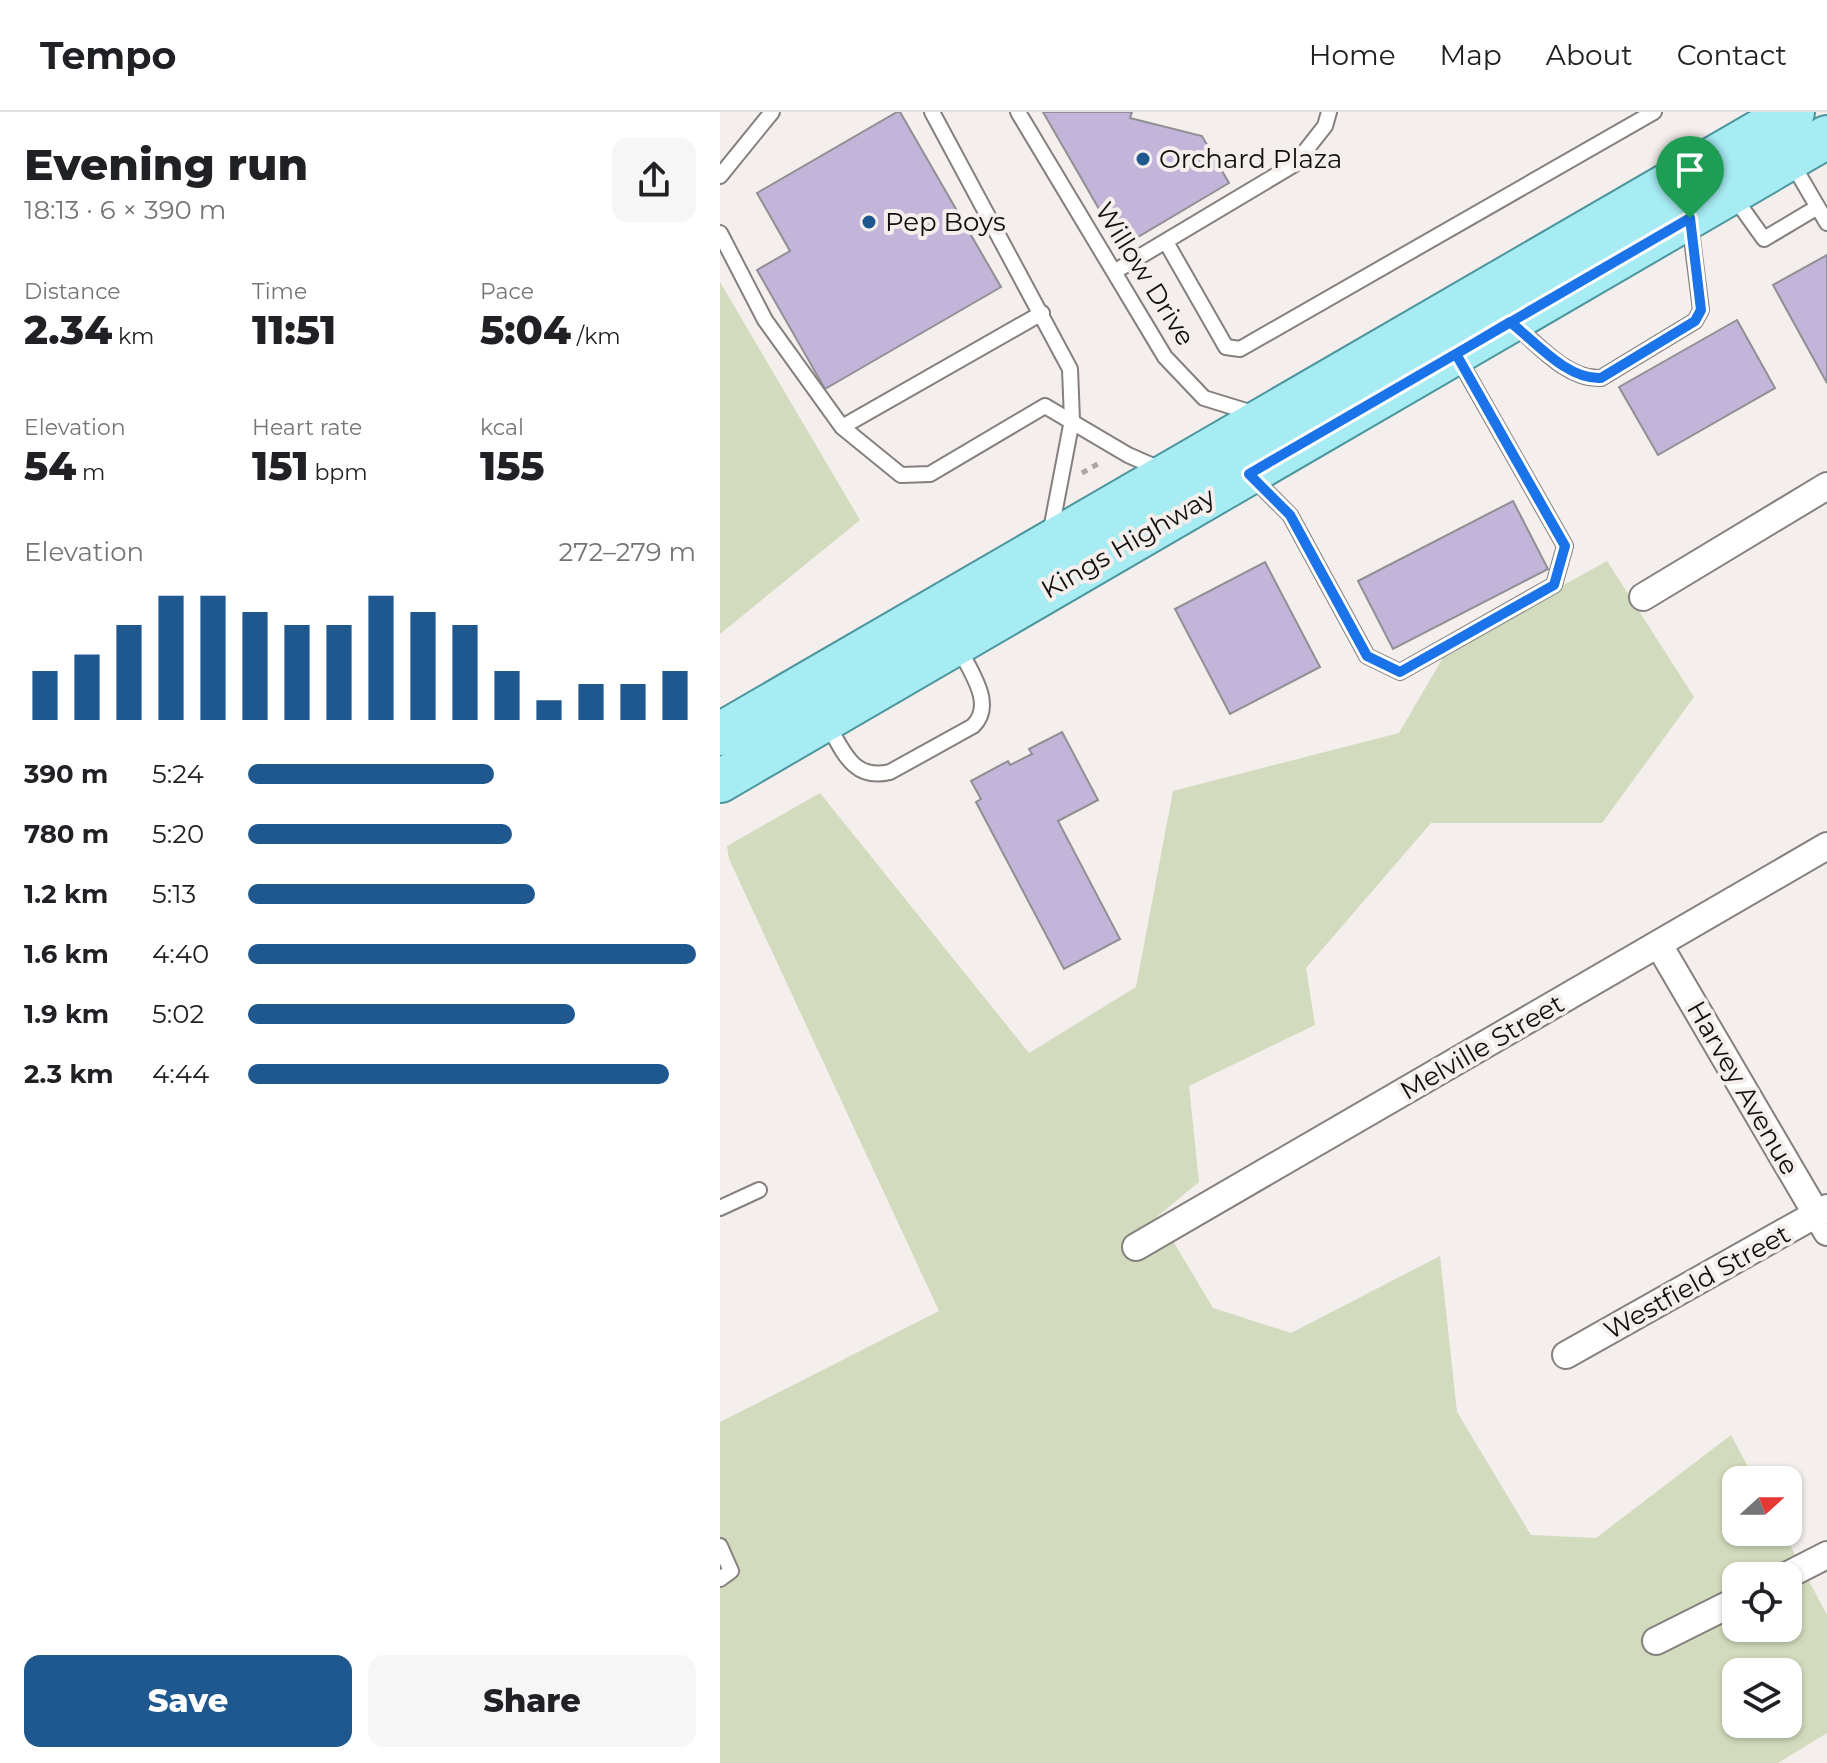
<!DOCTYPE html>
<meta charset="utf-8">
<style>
body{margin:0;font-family:Montserrat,sans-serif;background:#f6f6f6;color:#202124;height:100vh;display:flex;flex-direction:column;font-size:30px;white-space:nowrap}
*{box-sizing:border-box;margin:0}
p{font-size:26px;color:#757577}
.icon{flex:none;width:44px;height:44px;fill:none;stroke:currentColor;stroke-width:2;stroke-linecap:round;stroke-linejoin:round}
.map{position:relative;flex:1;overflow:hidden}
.sheet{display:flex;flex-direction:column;background:#fff;width:720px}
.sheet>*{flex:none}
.needle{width:52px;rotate:69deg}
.tools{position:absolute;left:1002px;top:1354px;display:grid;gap:16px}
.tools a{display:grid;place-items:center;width:80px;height:80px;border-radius:16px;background:#fff;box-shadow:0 2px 6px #0004;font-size:40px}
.pin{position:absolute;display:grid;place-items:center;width:68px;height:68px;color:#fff;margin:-82px -34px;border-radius:50% 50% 50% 0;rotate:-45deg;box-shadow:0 0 8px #0007}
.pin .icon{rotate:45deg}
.round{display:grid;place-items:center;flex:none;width:84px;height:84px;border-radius:16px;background:#f6f6f6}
.headline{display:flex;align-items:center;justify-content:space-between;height:136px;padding:0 24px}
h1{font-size:44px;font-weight:800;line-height:60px}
.figures{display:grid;grid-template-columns:repeat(3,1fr);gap:12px;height:136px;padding:8px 24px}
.figures div{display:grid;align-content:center}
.figures b{font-size:40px;font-weight:800}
.figures small{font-size:22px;font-weight:400}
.figures p{font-size:22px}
.chart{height:224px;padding:16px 24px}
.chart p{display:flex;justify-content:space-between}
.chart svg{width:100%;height:144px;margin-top:8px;stroke:#1e588f;stroke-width:6}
.action{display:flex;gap:16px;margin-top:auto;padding:16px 24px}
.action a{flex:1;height:92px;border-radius:16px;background:#1e588f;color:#fff;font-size:32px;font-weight:800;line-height:92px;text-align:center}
.action a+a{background:#f6f6f6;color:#202124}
ul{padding:0 24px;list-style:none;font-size:26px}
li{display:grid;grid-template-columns:128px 96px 1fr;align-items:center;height:60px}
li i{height:20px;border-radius:10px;background:#1e588f}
header{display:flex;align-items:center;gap:48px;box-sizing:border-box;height:112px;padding:0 40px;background:#fff;border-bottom:2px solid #e0e0e0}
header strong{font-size:38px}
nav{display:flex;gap:44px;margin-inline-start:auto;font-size:28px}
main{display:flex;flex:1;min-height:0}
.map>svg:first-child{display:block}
.green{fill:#d3dbbe;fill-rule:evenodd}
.building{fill:#c2b5d9;stroke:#908f93;stroke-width:2}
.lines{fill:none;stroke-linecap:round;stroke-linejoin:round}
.service-casing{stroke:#85807e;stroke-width:18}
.minor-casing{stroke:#85807e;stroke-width:30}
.primary-casing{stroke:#4d969e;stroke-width:46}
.path{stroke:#aba6a4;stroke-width:5;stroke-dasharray:6 6;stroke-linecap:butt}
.service{stroke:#fff;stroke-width:14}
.minor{stroke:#fff;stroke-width:26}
.primary{stroke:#a7ebf3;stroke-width:42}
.route-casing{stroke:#fff;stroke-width:16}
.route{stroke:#1a73e8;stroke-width:10}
.poi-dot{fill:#1e588f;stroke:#f4eeec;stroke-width:3}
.labels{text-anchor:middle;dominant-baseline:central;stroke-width:8;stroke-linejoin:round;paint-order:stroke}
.poi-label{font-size:26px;fill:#110f0e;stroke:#f4eeec;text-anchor:start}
.street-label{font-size:26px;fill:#110f0e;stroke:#f4eeec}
</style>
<header>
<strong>Tempo</strong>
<nav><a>Home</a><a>Map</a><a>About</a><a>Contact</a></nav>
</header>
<main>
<section class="sheet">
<div class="headline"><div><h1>Evening run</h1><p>18:13 · 6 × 390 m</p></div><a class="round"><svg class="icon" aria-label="share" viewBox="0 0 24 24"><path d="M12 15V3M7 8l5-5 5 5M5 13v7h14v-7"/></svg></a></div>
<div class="figures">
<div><p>Distance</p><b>2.34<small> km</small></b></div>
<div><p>Time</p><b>11:51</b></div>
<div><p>Pace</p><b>5:04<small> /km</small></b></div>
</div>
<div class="figures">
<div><p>Elevation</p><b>54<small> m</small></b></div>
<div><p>Heart rate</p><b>151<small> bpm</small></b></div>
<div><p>kcal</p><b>155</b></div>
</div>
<div class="chart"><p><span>Elevation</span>272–279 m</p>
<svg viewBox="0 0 160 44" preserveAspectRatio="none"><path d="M5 44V29M15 44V24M25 44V15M35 44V6M45 44V6M55 44V11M65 44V15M75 44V15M85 44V6M95 44V11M105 44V15M115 44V29M125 44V38M135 44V33M145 44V33M155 44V29"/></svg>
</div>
<ul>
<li><b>390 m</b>5:24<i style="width:55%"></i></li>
<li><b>780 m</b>5:20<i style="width:59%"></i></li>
<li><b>1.2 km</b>5:13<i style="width:64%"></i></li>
<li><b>1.6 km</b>4:40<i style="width:100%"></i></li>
<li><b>1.9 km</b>5:02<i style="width:73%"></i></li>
<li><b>2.3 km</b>4:44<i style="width:94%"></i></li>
</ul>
<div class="action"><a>Save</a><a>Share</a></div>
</section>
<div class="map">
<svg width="1107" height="1651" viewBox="0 0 1107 1651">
<rect width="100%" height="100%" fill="#f4eeec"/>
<path class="green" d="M0,170L140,408L0,522Z
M887,449L974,585L882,711H711L586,856L595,913L469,974L479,1070L438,1104L493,1196L571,1221L720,1144L737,1300L811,1423L876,1426L1011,1323L1035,1368H1016V1420H1063L1107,1503V1621L1058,1651H0V1310L219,1199L9,747L7,734L100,681L309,941L416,875L453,679L679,621L728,537ZM1016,1464H1068V1516H1016ZM1016,1560H1068V1612H1016Z"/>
<path class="building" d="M177,0H180L281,175L105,277L37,158L70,139L37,81Z
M323,0H412L410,6L482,24L509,71L401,135Z
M1107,143V271L1053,173Z
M1017,208L1055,276L938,343L899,275Z
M793,389L828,457L673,537L638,469Z
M545,450L600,555L510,602L455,497Z
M342,620L378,688L338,709L400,827L344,857L256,690L261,687L251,669L288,649L290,653L312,642L309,637Z"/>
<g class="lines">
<defs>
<path id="service" d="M212,0L350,257L352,308L330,423
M298,0L445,245L484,286L536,302
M1072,51L1107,111
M0,64L52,0
M1014,85L1044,127L1096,96
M0,121L45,208L122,315L181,363L210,362L325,294L408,343L440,357
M446,130L506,235L520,237L934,0
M394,160L575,52L605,14L609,0
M794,212C818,233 848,268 881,266L975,209L981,198L970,111
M122,315L322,201
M532,365L570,403L647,544L680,560L834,473L845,434L737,244
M107,611C123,639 133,669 170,660L253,614C276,592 249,558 238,534
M0,1096L39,1078
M0,1434L11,1459L0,1467"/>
<path id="minor" d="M923,485L1107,374
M939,833L1107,1120
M416,1135L1107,734
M846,1243L1107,1096
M1066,1464L1107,1443
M936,1529L1016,1489"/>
<path id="primary" d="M0,622L1073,0
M0,669L1107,25"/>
</defs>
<use href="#service" class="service-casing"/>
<use href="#minor" class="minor-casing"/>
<use href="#primary" class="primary-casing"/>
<path class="path" d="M362,361L381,350"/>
<use href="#service" class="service"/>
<use href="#minor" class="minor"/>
<use href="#primary" class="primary"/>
</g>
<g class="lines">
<defs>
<path id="route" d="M970,106L529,362L570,403L647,544L680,560L834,473L845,434L736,242L790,210C816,230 847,268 881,266L975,209L981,198L970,106"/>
</defs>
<use href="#route" class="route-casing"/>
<use href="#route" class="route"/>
</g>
<g class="poi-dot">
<circle cx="423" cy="47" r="8"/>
<circle cx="149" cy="110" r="8"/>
</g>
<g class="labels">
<g class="poi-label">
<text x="439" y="47">Orchard Plaza</text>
<text x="165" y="110">Pep Boys</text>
</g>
<g class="street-label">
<text transform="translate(425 162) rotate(58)">Willow Drive</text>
<text transform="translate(408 431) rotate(-30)">Kings Highway</text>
<text transform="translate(762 935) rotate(-30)">Melville Street</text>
<text transform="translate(1023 976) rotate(60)">Harvey Avenue</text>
<text transform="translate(977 1170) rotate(-29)">Westfield Street</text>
</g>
</g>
</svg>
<div class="tools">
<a><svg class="needle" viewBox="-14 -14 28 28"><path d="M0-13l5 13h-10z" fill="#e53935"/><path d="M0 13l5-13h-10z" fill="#757577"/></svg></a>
<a><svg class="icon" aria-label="locate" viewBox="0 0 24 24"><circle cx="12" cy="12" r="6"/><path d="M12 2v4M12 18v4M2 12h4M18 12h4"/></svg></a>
<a><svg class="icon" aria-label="layers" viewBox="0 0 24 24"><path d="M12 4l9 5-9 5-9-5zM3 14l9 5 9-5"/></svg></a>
</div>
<div class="pin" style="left:970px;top:106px;background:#1e9e55"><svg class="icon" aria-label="arrive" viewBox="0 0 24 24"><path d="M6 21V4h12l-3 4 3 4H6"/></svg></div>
</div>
</main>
